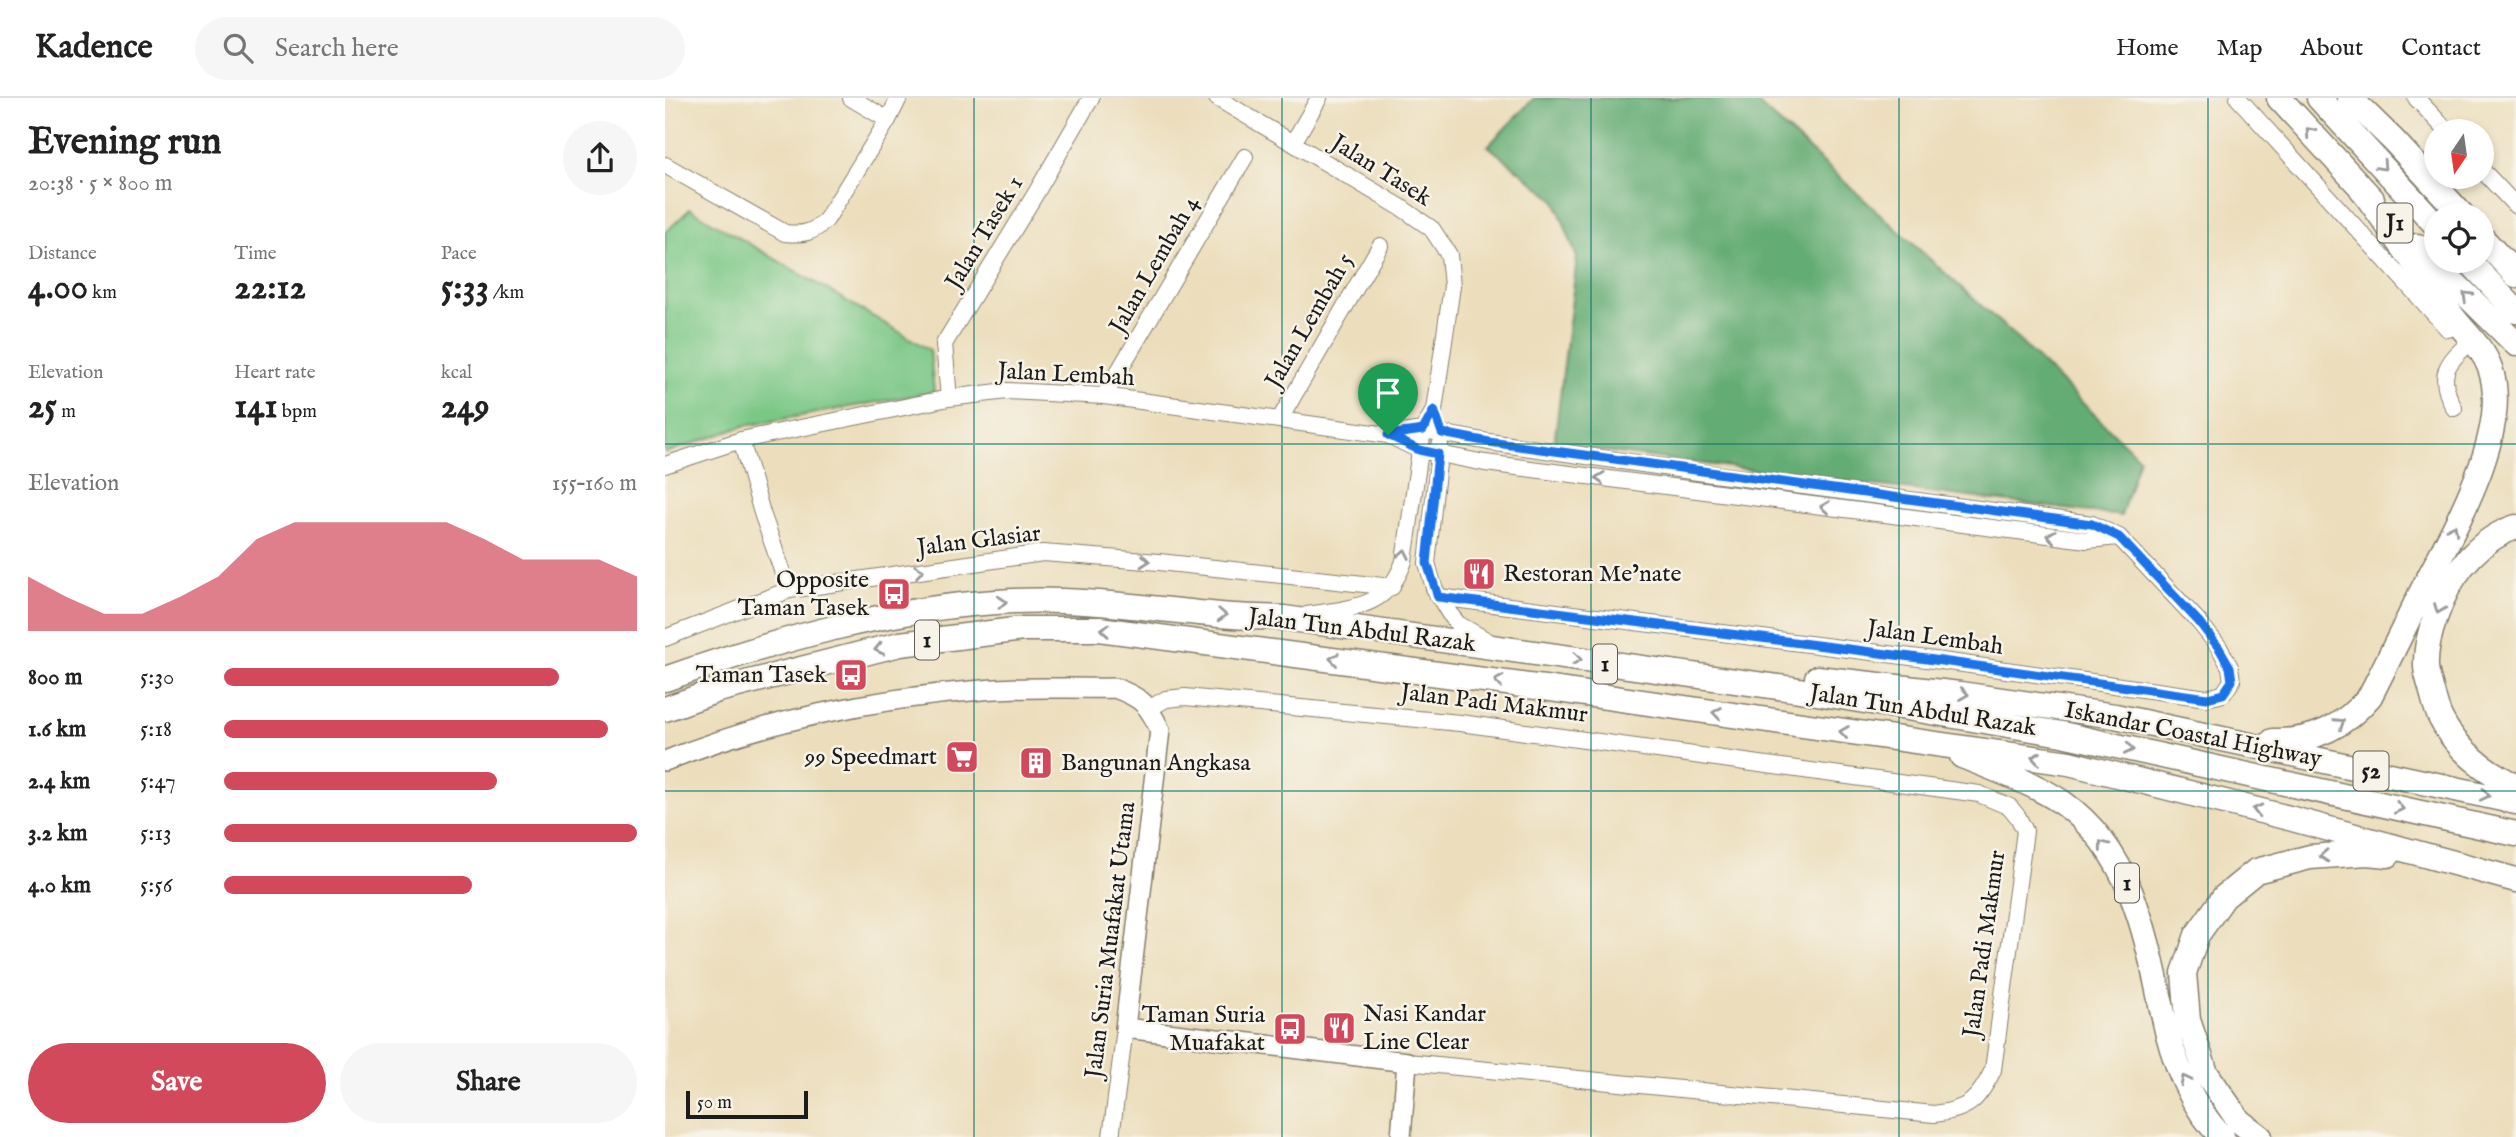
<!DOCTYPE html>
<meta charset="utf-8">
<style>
body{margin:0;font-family:"IM FELL English",serif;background:#f6f6f6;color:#222;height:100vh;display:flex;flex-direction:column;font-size:26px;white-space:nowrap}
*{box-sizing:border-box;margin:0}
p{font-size:23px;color:#767676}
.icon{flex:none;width:38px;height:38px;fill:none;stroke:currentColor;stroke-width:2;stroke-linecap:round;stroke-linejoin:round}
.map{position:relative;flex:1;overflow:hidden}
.panel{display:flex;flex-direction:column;background:#fff;width:665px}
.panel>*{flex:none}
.needle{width:46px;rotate:193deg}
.controls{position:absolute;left:1759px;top:21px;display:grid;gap:14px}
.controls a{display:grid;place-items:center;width:70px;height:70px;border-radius:50%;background:#fff;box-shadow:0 4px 10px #0003;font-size:35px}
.scale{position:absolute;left:21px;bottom:18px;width:122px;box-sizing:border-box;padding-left:7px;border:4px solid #1c1c1c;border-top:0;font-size:19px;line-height:24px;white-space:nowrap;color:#1c1c1c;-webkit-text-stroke:5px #f7f3e8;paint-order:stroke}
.pin{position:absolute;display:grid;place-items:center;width:60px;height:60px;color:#fff;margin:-72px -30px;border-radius:50% 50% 50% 0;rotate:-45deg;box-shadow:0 0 7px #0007}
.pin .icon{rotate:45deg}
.round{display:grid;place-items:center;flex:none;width:74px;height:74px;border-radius:37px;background:#f6f6f6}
.summary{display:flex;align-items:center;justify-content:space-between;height:119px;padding:0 28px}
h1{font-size:38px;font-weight:700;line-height:52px}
.stats{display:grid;grid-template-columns:repeat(3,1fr);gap:10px;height:119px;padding:7px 28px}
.stats div{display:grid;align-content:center}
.stats b{font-size:35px;font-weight:700}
.stats small{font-size:19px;font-weight:400}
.stats p{font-size:19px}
.chart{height:196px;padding:14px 28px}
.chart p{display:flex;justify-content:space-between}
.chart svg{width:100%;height:126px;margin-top:7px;fill:#d1495b;opacity:.7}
.button{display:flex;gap:14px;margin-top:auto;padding:14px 28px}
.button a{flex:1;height:80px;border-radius:42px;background:#d1495b;color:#fff;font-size:28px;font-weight:700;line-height:80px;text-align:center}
.button a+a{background:#f6f6f6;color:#222}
ul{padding:0 28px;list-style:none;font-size:23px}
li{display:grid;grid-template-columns:112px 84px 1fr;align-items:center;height:52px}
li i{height:18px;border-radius:9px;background:#d1495b}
header{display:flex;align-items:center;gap:42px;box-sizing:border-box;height:98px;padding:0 35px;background:#fff;border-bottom:2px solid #e0e0e0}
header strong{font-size:33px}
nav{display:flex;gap:38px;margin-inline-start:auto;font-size:24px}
.search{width:490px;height:63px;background:#f6f6f6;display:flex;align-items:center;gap:18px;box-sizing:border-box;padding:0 24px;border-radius:38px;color:#767676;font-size:26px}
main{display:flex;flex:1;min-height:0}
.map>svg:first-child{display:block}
.green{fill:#7ac786;stroke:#4b7251;stroke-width:2}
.forest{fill:#63ac73;stroke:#406448;stroke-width:2}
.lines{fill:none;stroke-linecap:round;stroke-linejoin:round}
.minor-casing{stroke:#847d6c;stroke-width:18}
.tertiary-casing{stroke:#847d6c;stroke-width:22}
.trunk-casing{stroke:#847d6c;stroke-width:27}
.minor{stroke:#fff;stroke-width:16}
.tertiary{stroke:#fff;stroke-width:19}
.trunk{stroke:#fff;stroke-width:24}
.oneway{stroke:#999}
.route-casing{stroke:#fff;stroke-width:14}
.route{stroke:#1a73e8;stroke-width:9}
.grid{fill:none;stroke:#0f766e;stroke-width:2;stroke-opacity:0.55}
.labels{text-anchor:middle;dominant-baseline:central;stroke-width:5;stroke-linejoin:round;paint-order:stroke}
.shield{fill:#f7f3e8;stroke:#5e5c59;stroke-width:2}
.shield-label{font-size:23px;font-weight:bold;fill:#1c1c1c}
.street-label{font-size:24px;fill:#1c1c1c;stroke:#f7f3e8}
.poi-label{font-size:24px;fill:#1c1c1c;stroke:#f7f3e8;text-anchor:end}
</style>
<header>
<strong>Kadence</strong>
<div class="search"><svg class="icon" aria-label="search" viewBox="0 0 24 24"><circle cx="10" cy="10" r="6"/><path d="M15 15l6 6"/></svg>Search here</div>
<nav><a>Home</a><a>Map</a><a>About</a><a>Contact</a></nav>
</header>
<main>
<section class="panel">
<div class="summary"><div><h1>Evening run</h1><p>20:38 · 5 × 800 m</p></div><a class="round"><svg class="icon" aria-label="share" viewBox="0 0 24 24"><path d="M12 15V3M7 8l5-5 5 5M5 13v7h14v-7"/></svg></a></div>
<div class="stats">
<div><p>Distance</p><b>4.00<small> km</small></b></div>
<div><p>Time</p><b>22:12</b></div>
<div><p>Pace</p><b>5:33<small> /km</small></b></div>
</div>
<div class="stats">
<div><p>Elevation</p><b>25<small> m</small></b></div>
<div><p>Heart rate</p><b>141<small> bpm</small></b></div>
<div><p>kcal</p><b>249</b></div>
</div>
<div class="chart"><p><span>Elevation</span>155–160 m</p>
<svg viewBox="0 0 160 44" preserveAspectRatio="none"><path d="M0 44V25L10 32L20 38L30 38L40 32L50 25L60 12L70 6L80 6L90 6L100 6L110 6L120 12L130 19L140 19L150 19L160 25V44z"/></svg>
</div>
<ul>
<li><b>800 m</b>5:30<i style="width:81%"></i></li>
<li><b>1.6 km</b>5:18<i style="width:93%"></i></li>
<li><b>2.4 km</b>5:47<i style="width:66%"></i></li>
<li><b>3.2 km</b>5:13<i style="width:100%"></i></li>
<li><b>4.0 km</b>5:56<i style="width:60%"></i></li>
</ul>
<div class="button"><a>Save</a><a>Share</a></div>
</section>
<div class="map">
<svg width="1851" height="1039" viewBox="0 0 1851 1039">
<rect width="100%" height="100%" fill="#f7f3e8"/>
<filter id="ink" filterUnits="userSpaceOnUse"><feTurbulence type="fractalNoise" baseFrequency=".0143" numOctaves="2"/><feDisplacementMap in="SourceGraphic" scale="14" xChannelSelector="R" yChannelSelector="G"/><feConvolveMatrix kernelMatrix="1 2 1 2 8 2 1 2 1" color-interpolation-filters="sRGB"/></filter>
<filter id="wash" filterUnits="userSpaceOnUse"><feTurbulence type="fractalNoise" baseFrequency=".00686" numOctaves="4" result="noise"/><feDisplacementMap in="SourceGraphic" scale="28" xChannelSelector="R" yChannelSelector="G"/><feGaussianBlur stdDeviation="1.57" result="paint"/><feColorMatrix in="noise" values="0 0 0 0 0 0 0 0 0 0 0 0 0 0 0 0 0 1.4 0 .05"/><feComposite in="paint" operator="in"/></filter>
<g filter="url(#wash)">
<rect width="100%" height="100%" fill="#ecdebc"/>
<path class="green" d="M25,111L265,252L269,294L79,328L0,355V135Z"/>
<path class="forest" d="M869,0H1087L1342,231L1474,360L1456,418L889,347L912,160L890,102L823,48Z"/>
</g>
<g filter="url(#ink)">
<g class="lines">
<defs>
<path id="minor" d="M186,0L223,22
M552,0L737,110L767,131L784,157L787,188L769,312L758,332L739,463C723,511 685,510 642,517
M1573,0L1783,231
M1751,0L1782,33
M628,45L654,0
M0,67L120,135C138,137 148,135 161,122L223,22L234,0
M1816,71L1851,108
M439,298L580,59
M284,300L279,246L371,95L426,0
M1789,310C1771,277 1781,264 1808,242
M615,321L715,148
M723,337L754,352L820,365L1422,442L1454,439
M76,342L97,415L124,492
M775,347L762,465L769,490L784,515L793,526L823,543
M0,367L76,342L284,300L342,293L439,298L723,337L758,332L824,344L1040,375L1427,426L1454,439L1534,524L1554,549L1565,569L1567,583L1558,596L1542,600L1262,561L773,499
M0,540L124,492L378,455L494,464L727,489
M485,610L501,601L520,599L795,625L1314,696L1345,709L1353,719L1360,733L1328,972C1313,1003 1303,1012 1269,1016L742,964
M446,1039L460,930"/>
<path id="tertiary" d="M0,663C98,623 211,600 317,592C361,588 406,591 450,590C477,600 483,606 495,632L460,930L742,964L736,1039"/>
<path id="trunk" d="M1614,0L1707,101
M1654,0L1771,127
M1685,0L1729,43L1797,117
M1816,139L1851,177
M1752,148L1851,246
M1804,163L1851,213
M1851,429C1817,440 1791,470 1777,502C1769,522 1761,543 1761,564C1760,573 1764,582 1766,590C1769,601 1771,612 1776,621C1791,651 1821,674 1851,688
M1152,580L1295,596L1450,618L1851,704
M0,581C112,542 229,508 348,503C414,500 479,510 545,516C569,519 595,519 619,520L1128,591L1397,636L1851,736
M0,611L53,592L235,546L358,531H434L879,590L1404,665L1624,720L1851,782
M1608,643C1648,644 1679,629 1705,598C1723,563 1740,528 1757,493C1785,437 1848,334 1825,270C1818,250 1801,236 1788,219C1757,176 1727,133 1696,90
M1297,658C1330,671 1368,685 1398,705C1466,753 1481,836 1497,911C1506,956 1523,1006 1557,1039
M1595,1039L1574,1023L1541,975L1523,922L1519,875L1532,837L1559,799L1591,773L1645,759L1702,755L1723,757"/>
</defs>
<use href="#minor" class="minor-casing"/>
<use href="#tertiary" class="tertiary-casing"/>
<use href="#trunk" class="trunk-casing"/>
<use href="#minor" class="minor"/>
<use href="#tertiary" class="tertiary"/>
<use href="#trunk" class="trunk"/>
</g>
<defs><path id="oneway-chevron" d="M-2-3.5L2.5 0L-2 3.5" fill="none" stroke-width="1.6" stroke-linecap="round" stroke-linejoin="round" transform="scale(1.75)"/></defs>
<g class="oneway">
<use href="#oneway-chevron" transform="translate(1645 34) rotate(-132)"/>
<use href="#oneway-chevron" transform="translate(1717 68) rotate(47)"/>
<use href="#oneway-chevron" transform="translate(1802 198) rotate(-136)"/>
<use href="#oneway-chevron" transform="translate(935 380) rotate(-173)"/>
<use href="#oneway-chevron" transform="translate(1160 409) rotate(-173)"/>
<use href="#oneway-chevron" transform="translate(1788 431) rotate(-63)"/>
<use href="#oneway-chevron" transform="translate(1386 438) rotate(-173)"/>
<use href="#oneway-chevron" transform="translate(739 456) rotate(-79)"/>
<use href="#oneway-chevron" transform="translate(480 463) rotate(5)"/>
<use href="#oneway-chevron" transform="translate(254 473) rotate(-8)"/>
<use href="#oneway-chevron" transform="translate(337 504) rotate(-4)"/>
<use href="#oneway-chevron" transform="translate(1774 511) rotate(111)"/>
<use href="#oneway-chevron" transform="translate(557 517) rotate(3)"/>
<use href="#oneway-chevron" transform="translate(440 532) rotate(-176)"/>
<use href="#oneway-chevron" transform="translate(214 551) rotate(167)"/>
<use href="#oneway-chevron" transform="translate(669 561) rotate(-172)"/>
<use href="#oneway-chevron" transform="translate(912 561) rotate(8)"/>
<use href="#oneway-chevron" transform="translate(834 583) rotate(-172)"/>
<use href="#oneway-chevron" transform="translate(1299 596) rotate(8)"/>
<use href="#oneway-chevron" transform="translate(1052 615) rotate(-172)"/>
<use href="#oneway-chevron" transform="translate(1675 625) rotate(-33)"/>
<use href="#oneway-chevron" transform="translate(1179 634) rotate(-172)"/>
<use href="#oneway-chevron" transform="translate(1464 651) rotate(12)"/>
<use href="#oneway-chevron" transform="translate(1371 660) rotate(-171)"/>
<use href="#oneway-chevron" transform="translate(1820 697) rotate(12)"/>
<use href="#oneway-chevron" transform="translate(1734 710) rotate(12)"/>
<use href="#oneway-chevron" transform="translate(1592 712) rotate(-166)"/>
<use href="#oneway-chevron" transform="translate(1438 747) rotate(-128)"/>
<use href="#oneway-chevron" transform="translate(1659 758) rotate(176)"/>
<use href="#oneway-chevron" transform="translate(1520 982) rotate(-117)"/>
</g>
</g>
<g class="lines" filter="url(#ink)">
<defs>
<path id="route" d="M769,312L777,335L824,344L1427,426L1454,439L1534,524L1554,550L1565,569L1567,583L1558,596L1542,600L1262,561L773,499L762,465L773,356L754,352L723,337L758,332Z"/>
</defs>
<use href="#route" class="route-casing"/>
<use href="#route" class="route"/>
</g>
<path class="grid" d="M309,0V1039M617,0V1039M926,0V1039M1234,0V1039M1543,0V1039M0,346H1851M0,693H1851"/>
<defs>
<symbol id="restaurant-square" viewBox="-11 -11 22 22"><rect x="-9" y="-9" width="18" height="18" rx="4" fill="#d1495b" stroke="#f7f3e8"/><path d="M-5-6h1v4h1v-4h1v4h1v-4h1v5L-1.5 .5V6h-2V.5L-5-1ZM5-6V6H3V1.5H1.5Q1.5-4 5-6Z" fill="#fff"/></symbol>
<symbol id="bus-square" viewBox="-11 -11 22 22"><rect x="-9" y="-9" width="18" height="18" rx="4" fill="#d1495b" stroke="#f7f3e8"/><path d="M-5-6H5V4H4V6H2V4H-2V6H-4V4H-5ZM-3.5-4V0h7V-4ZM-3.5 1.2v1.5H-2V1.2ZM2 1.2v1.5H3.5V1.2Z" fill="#fff"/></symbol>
<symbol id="supermarket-square" viewBox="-11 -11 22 22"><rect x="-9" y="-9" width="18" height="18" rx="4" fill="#d1495b" stroke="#f7f3e8"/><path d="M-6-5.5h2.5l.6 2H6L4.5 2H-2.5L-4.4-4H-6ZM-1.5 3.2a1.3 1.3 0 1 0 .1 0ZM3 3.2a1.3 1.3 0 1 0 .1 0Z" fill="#fff"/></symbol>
<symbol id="building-square" viewBox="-11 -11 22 22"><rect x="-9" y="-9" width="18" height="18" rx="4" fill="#d1495b" stroke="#f7f3e8"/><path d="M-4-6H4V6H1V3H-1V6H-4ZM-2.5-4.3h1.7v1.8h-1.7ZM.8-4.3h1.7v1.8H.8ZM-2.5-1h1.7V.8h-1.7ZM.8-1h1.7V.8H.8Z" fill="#fff"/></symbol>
</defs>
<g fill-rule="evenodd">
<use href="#restaurant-square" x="795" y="457" width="38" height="38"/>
<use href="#bus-square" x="210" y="477" width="38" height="38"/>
<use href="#bus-square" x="167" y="558" width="38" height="38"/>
<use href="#supermarket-square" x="278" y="640" width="38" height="38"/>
<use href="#building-square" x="352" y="646" width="38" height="38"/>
<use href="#restaurant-square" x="655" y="911" width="38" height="38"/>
<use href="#bus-square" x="606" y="912" width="38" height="38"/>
</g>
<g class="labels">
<g class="shield">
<rect x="1712.5" y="105.5" width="35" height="39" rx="5"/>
<rect x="250" y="522.5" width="24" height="39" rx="5"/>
<rect x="928" y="546.5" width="24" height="39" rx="5"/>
<rect x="1688.5" y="653.5" width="35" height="39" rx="5"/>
<rect x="1450" y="765.5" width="24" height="39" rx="5"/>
</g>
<g class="shield-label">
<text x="1730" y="125">J1</text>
<text x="262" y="542">1</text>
<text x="940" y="566">1</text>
<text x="1706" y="673">52</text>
<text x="1462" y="785">1</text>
</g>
<g class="street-label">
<text transform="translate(716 73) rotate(32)">Jalan Tasek</text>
<text transform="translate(320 135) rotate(-59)">Jalan Tasek 1</text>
<text transform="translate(490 167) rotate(-60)">Jalan Lembah 4</text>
<text transform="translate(645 223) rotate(-60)">Jalan Lembah 5</text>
<text transform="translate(401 277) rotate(3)">Jalan Lembah</text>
<text transform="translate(314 443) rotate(-7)">Jalan Glasiar</text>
<text transform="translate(697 533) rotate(7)">Jalan Tun Abdul Razak</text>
<text transform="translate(1270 540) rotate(8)">Jalan Lembah</text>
<text transform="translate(829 606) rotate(7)">Jalan Padi Makmur</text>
<text transform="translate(1258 613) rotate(9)">Jalan Tun Abdul Razak</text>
<text transform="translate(1528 637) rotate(11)">Iskandar Coastal Highway</text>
<text transform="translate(446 842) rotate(-83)">Jalan Suria Muafakat Utama</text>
<text transform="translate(1320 846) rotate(-82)">Jalan Padi Makmur</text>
</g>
<g class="poi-label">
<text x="838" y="476" text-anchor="start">Restoran Me’nate</text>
<text x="204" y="482">Opposite<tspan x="204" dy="28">Taman Tasek</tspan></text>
<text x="162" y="577">Taman Tasek</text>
<text x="272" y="659">99 Speedmart</text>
<text x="396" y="665" text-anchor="start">Bangunan Angkasa</text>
<text x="698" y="916" text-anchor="start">Nasi Kandar<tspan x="698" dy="28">Line Clear</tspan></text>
<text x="600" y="917">Taman Suria<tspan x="600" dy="28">Muafakat</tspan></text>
</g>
</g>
</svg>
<div class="controls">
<a><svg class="needle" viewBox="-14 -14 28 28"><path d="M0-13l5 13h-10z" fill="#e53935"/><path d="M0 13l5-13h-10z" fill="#767676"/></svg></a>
<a><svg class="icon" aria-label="locate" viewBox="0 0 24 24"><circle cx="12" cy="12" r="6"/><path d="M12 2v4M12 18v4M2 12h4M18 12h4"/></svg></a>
</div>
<div class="scale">50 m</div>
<div class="pin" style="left:723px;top:337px;background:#1e9e55"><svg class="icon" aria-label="arrive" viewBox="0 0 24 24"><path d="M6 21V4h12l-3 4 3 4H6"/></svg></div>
</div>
</main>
